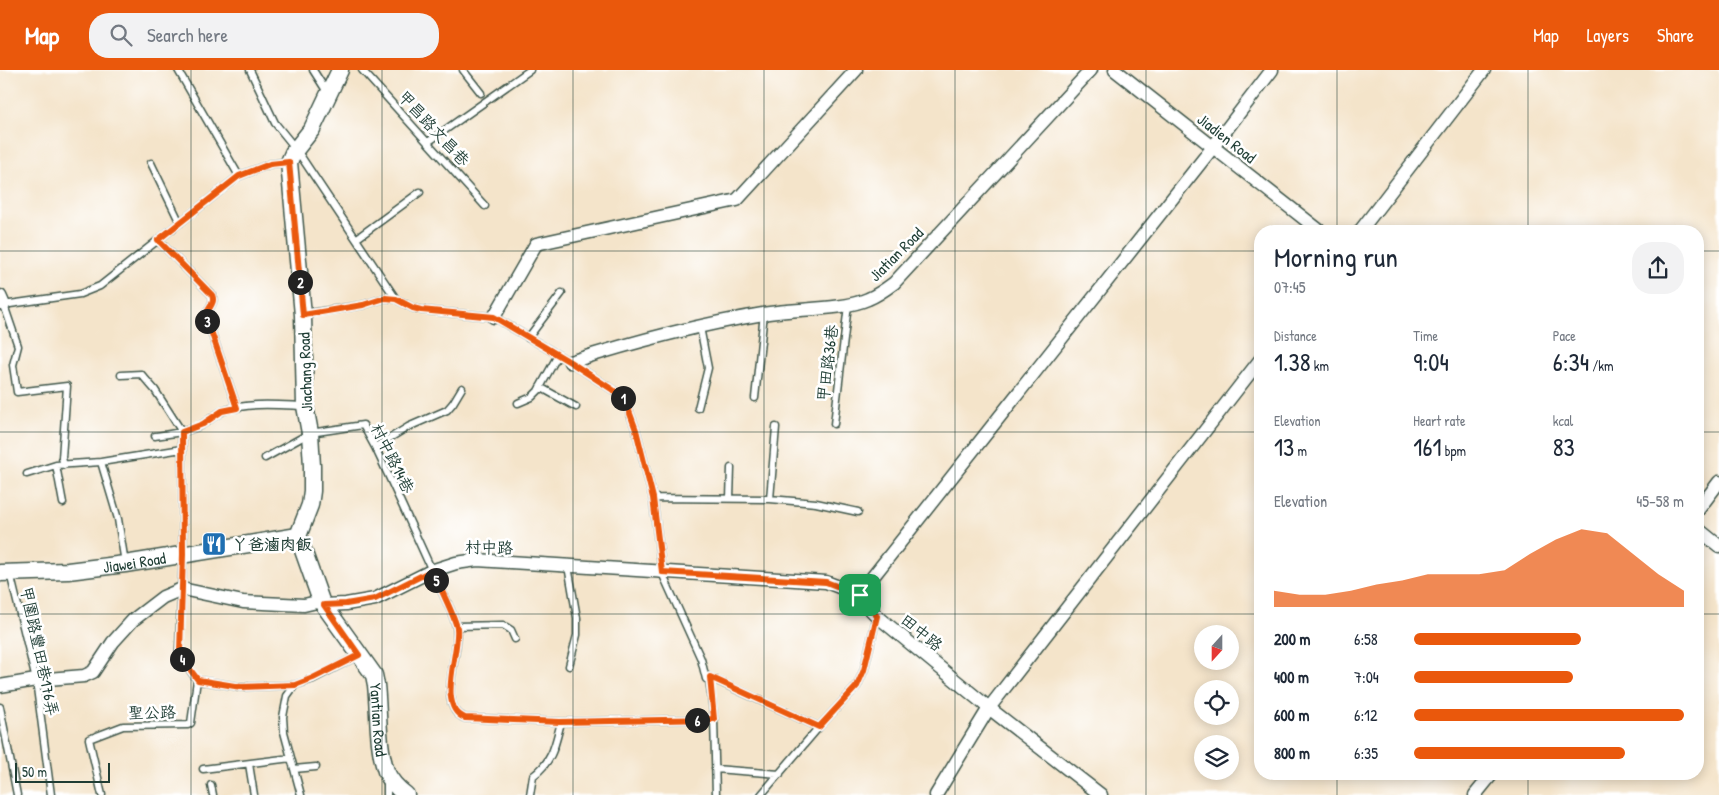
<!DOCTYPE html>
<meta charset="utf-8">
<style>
body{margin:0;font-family:"Patrick Hand","LXGW WenKai TC",sans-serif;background:#f2f2f3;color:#1f2937;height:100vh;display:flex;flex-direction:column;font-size:19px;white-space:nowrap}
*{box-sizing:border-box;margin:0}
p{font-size:16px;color:#747a83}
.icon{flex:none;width:28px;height:28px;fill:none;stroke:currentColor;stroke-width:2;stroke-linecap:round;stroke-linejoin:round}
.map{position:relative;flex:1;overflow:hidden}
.details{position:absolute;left:1254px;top:155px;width:450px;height:555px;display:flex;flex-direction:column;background:#fff;border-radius:20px;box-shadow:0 2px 12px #0003}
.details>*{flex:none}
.needle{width:32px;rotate:201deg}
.controls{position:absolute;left:1194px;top:555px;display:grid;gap:10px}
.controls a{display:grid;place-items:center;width:45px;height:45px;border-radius:50%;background:#fff;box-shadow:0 2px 12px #0003;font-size:25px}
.scale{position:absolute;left:15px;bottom:12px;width:95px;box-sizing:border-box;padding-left:5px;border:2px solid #1f3d34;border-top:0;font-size:14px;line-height:18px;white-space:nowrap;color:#1f3d34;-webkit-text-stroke:4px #fff;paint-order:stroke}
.pin{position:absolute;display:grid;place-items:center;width:42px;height:42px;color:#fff;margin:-21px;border-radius:10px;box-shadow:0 2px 8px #0006}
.km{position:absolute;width:25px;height:25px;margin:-12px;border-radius:50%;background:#222;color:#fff;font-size:14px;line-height:25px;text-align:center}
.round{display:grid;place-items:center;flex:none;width:52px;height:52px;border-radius:20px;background:#f2f2f3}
.overview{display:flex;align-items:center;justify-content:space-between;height:85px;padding:0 20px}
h1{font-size:28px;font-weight:600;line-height:38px}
.stats{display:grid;grid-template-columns:repeat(3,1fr);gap:8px;height:85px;padding:5px 20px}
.stats div{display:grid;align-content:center}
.stats b{font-size:25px;font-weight:600}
.stats small{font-size:14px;font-weight:400}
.stats p{font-size:14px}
.chart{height:140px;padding:10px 20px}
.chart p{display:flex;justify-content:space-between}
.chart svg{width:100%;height:90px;margin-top:5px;fill:#ea580c;opacity:.7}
ul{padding:0 20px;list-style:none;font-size:16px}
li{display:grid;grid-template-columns:80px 60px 1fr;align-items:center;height:38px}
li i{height:12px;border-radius:6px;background:#ea580c}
header{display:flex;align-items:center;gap:30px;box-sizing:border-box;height:70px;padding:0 25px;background:#ea580c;color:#fff}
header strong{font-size:24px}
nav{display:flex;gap:28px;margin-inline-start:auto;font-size:18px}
.search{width:350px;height:45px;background:#f2f2f3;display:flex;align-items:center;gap:12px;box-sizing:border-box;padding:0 18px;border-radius:20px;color:#747a83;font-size:19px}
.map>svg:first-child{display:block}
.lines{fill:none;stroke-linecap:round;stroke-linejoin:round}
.service-casing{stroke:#3f564a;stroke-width:9}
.minor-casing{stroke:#3f564a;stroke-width:15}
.tertiary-casing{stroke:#3f564a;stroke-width:19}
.service{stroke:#fff;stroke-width:6}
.minor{stroke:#fff;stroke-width:12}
.tertiary{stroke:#fff;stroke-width:16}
.route-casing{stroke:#fff;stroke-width:10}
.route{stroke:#ea580c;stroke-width:6}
.grid{fill:none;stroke:#1f3d34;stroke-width:1;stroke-opacity:0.55}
.labels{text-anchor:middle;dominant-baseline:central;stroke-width:5;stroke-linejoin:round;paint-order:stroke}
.street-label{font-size:16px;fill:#1f3d34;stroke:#fff}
.poi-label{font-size:16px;font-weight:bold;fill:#1f3d34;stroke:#fff;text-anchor:start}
</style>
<header>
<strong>Map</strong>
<div class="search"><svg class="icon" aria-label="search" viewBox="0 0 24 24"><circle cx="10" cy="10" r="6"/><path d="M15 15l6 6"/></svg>Search here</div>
<nav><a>Map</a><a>Layers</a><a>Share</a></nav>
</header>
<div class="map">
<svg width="1719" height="725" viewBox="0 0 1719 725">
<rect width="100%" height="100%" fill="#fff"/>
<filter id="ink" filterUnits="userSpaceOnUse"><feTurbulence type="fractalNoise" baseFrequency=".02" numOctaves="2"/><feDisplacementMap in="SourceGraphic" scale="10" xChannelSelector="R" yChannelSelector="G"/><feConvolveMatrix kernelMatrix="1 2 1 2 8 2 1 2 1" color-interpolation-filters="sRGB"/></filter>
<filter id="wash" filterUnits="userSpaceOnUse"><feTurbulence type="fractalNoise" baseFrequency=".0096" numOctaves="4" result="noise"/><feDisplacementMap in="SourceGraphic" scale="20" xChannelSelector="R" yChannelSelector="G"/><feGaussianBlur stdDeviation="1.12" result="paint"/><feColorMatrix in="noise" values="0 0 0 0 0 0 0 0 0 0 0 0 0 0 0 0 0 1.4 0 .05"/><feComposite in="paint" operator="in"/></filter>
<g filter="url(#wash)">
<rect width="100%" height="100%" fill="#f4e4ca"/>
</g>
<g filter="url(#ink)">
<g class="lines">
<defs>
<path id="service" d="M178,0L239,106
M250,0L275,53L296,79L396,229
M313,0L327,22
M362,0L485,136
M463,0L481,23
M428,72L530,0
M151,93L180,153
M356,169L420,122
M158,170L212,225C216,234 207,238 206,246L237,338
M3,235L80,224L100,216L239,106L270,94L288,92
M4,235L18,276L13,295L17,322L67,316L62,388L64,395
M304,244L363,235L385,228L396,229L413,238L421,240L494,247L570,292L613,320L625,330L636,360L653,428L662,503L701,589L706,609L709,607L714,649L716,725
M528,268L562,223
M540,317L576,337
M755,328L764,243
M518,333L532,327L538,321L558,285
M698,338L708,298L700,257
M834,354L848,235
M155,366C171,364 188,362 203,354C210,350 216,344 223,341C248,332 278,335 304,336
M375,377L408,357L447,340L453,333L462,318
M265,388L310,363L363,355L375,377C395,419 414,461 433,503C440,519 451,537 456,555C463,579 434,636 465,648L561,652L714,649
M101,392L118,449L125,493
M56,395L101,392L182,379
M27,404L56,395L63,433
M653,428L770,429L816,433L858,442
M730,428L731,398
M770,429L776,357
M568,496L577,548V565L569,596
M10,503L36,610L51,725
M457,556L503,555L511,560L515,569
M709,607L819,657
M197,610L241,617L295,615
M0,637L17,725
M249,694L254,725
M203,699L291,688
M294,699L316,697
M715,699L780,704
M211,715L213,725
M102,725L89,669L123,656L188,655L191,653L197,610L180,586L179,581L183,484L182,362L155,320L141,304L121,305
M301,725L284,662L283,647L287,626L295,615L313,609L359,585
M387,725V709
M530,725L533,706C553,691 555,675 561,652
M761,725L819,657L857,616L864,600L877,546"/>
<path id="minor" d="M1115,0L1320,161
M1360,161L1484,0
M0,226L4,235
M494,247L536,174L737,130L856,0
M570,292C633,272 697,255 763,244C794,238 841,241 868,229C878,225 886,219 894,213L1091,0
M1698,440L1719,412
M1698,459L1719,476
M860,525L864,518L1213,77L1272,0
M324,535L346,534L375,529L431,501L456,493L477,490L826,512L860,525L863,532L877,546L989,638L1101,725
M0,616L36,610L84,606L93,602L113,572L133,550L163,527L182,519L243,532L304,535L321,531
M936,725L989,638L1260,290
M1475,725L1492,704"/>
<g id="tertiary">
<path d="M298,466L310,435L312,421V396L310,363L305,336L303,245L289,92L293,83L312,59L340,0"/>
<path id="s1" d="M298,466L321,531L374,605L376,615C379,642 377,676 386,701C390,711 398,719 406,725"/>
<path id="s2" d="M0,503L68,501L125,494L298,466"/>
</g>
</defs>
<use href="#service" class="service-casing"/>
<use href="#minor" class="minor-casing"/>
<use href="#tertiary" class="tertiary-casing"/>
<use href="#service" class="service"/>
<use href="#minor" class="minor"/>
<use href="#tertiary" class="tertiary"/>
</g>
</g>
<g class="lines" filter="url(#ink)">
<defs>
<path id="route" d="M289,92L303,245L363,235L385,228L396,229L413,238L421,240L494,247L570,292L613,320L625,330L636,360L653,428L662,502L826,512L860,525L863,532L877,546L864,600L857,616L819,657L710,607L714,649L560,652L465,648C436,637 460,581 457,558C455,548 437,509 431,501L375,529L346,534L324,535L359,585L313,608L295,615L241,617L198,610L180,586V582L183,484L182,362L203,354L222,341L237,338L206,246C207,238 216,234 212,225L158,170L239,106L270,94Z"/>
</defs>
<use href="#route" class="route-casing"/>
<use href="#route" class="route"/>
</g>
<path class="grid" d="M191,0V725M382,0V725M573,0V725M764,0V725M955,0V725M1146,0V725M1337,0V161M1528,0V161M0,181H1260M1698,181H1719M0,362H1260M1698,362H1719M0,544H1260M1698,544H1719M1337,704V725M1528,704V725"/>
<defs>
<symbol id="restaurant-square" viewBox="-11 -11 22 22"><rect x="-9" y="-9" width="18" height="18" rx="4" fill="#1f6fb2" stroke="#fff"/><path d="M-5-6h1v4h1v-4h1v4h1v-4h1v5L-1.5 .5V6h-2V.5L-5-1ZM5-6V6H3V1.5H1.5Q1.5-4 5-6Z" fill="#fff"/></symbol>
</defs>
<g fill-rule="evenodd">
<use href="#restaurant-square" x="200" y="460" width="28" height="28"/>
</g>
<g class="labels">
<g class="street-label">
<text transform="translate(434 58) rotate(47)">甲昌路文昌巷</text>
<text transform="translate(1227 68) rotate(38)">Jiadien Road</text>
<text transform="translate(896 184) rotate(-45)">Jiatian Road</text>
<text transform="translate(827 293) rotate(-83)">甲田路36巷</text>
<text transform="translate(305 302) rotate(-92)">Jiachang Road</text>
<text transform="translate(393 388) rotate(63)">村中路14巷</text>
<text transform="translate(489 477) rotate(1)">村中路</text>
<text stroke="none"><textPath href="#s2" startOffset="135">Jiawei Road</textPath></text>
<text transform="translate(922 562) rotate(39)">田中路</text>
<text transform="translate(40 581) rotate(78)">甲圍路豐田巷176弄</text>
<text transform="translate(152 642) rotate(-1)">聖公路</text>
<text stroke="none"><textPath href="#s1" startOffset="205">Yantian Road</textPath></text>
</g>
<g class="poi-label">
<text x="232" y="474">ㄚ爸滷肉飯</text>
</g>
</g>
</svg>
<div class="controls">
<a><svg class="needle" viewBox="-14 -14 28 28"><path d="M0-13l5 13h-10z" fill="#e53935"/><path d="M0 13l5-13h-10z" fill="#747a83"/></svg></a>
<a><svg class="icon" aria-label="locate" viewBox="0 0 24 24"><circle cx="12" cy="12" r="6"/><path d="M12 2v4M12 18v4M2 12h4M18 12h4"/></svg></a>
<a><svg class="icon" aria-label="layers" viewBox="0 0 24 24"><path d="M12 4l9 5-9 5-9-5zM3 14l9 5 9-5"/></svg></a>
</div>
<div class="scale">50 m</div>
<div class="pin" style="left:860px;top:525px;background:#1e9e55"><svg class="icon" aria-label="arrive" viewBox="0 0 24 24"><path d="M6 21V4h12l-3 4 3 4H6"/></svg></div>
<b class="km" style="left:623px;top:328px">1</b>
<b class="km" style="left:300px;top:212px">2</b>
<b class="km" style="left:207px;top:251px">3</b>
<b class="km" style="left:182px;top:589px">4</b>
<b class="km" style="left:436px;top:510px">5</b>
<b class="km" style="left:697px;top:650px">6</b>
<section class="details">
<div class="overview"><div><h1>Morning run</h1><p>07:45</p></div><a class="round"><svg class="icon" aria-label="share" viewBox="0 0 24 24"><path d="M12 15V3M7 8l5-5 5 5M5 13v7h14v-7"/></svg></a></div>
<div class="stats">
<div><p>Distance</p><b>1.38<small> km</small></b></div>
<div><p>Time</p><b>9:04</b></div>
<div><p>Pace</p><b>6:34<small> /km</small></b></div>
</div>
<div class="stats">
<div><p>Elevation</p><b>13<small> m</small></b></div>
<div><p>Heart rate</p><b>161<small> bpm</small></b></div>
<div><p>kcal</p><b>83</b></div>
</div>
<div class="chart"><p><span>Elevation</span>45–58 m</p>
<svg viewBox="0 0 160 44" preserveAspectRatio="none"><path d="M0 44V36L10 38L20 38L30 36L40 33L50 31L60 28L70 28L80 28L90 26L100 18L110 11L120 6L130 8L140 18L150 28L160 36V44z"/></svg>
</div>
<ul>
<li><b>200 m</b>6:58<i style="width:62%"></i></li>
<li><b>400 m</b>7:04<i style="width:59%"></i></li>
<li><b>600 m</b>6:12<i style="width:100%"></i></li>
<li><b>800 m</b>6:35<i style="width:78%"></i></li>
</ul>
</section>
</div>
